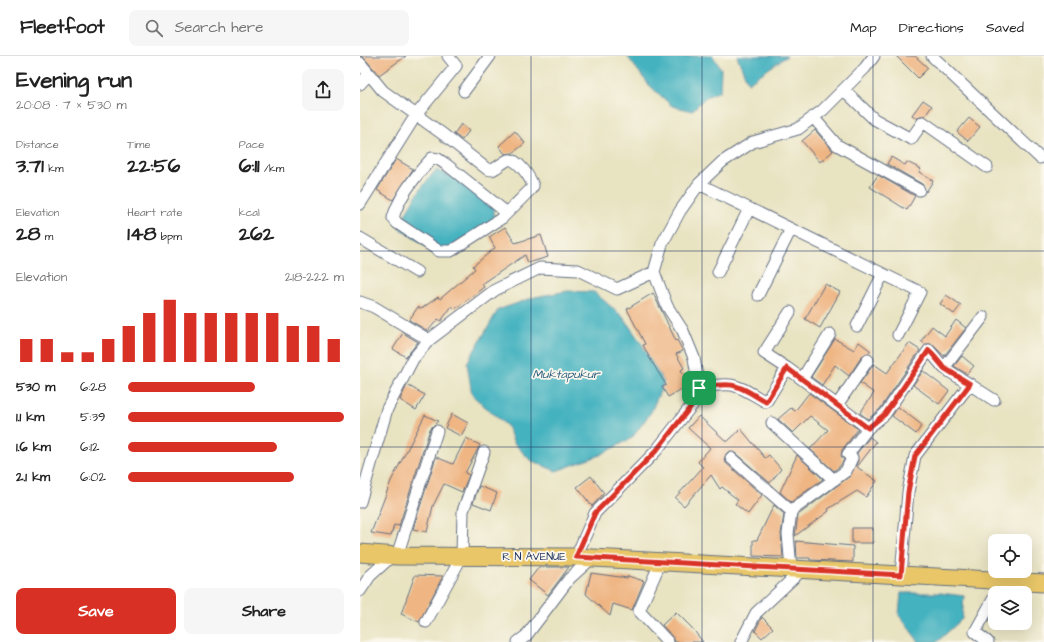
<!DOCTYPE html>
<meta charset="utf-8">
<style>
body{margin:0;font-family:"Architects Daughter",sans-serif;background:#f6f6f6;color:#222;height:100vh;display:flex;flex-direction:column;font-size:15px;white-space:nowrap}
*{box-sizing:border-box;margin:0}
p{font-size:13px;color:#767676}
.icon{flex:none;width:22px;height:22px;fill:none;stroke:currentColor;stroke-width:2;stroke-linecap:round;stroke-linejoin:round}
.map{position:relative;flex:1;overflow:hidden}
.sheet{display:flex;flex-direction:column;background:#fff;width:360px}
.sheet>*{flex:none}
.fabs{position:absolute;left:628px;top:478px;display:grid;gap:8px}
.fabs a{display:grid;place-items:center;width:44px;height:44px;border-radius:8px;background:#fff;box-shadow:0 4px 16px #0002;font-size:20px}
.pin{position:absolute;display:grid;place-items:center;width:34px;height:34px;color:#fff;margin:-17px;border-radius:8px;box-shadow:0 2px 6px #0006}
.round{display:grid;place-items:center;flex:none;width:42px;height:42px;border-radius:8px;background:#f6f6f6}
.headline{display:flex;align-items:center;justify-content:space-between;height:68px;padding:0 16px}
h1{font-size:22px;font-weight:700;line-height:30px}
.figures{display:grid;grid-template-columns:repeat(3,1fr);gap:6px;height:68px;padding:4px 16px}
.figures div{display:grid;align-content:center}
.figures b{font-size:20px;font-weight:700}
.figures small{font-size:11px;font-weight:400}
.figures p{font-size:11px}
.chart{height:112px;padding:8px 16px}
.chart p{display:flex;justify-content:space-between}
.chart svg{width:100%;height:72px;margin-top:4px;stroke:#d93025;stroke-width:6}
.action{display:flex;gap:8px;margin-top:auto;padding:8px 16px}
.action a{flex:1;height:46px;border-radius:8px;background:#d93025;color:#fff;font-size:16px;font-weight:700;line-height:46px;text-align:center}
.action a+a{background:#f6f6f6;color:#222}
ul{padding:0 16px;list-style:none;font-size:13px}
li{display:grid;grid-template-columns:64px 48px 1fr;align-items:center;height:30px}
li i{height:10px;border-radius:5px;background:#d93025}
header{display:flex;align-items:center;gap:24px;box-sizing:border-box;height:56px;padding:0 20px;background:#fff;border-bottom:1px solid #e0e0e0}
header strong{font-size:19px}
nav{display:flex;gap:22px;margin-inline-start:auto;font-size:14px}
.search{width:280px;height:36px;background:#f6f6f6;display:flex;align-items:center;gap:10px;box-sizing:border-box;padding:0 14px;border-radius:8px;color:#767676;font-size:15px}
main{display:flex;flex:1;min-height:0}
.map>svg:first-child{display:block}
.water{fill:#44b2c0;stroke:#30708f}
.building{fill:#efb583}
.lines{fill:none;stroke-linecap:round;stroke-linejoin:round}
.street-casing{stroke:#636e81;stroke-width:13}
.primary-casing{stroke:#636e81;stroke-width:19}
.street{stroke:#fff;stroke-width:11}
.primary{stroke:#e9c769;stroke-width:17}
.route-casing{stroke:#fff;stroke-width:8}
.route{stroke:#d93025;stroke-width:5}
.grid{fill:none;stroke:#1b2f5e;stroke-width:1;stroke-opacity:0.55}
.labels{text-anchor:middle;dominant-baseline:central;stroke-width:3.5;stroke-linejoin:round;paint-order:stroke}
.street-label{font-size:11px;fill:#1b2f5e;stroke:#fbf7ec}
.water-label{font-size:12px;font-style:italic;fill:#295d80;stroke:#fbf7ec}
</style>
<header>
<strong>Fleetfoot</strong>
<div class="search"><svg class="icon" aria-label="search" viewBox="0 0 24 24"><circle cx="10" cy="10" r="6"/><path d="M15 15l6 6"/></svg>Search here</div>
<nav><a>Map</a><a>Directions</a><a>Saved</a></nav>
</header>
<main>
<section class="sheet">
<div class="headline"><div><h1>Evening run</h1><p>20:08 · 7 × 530 m</p></div><a class="round"><svg class="icon" aria-label="share" viewBox="0 0 24 24"><path d="M12 15V3M7 8l5-5 5 5M5 13v7h14v-7"/></svg></a></div>
<div class="figures">
<div><p>Distance</p><b>3.71<small> km</small></b></div>
<div><p>Time</p><b>22:56</b></div>
<div><p>Pace</p><b>6:11<small> /km</small></b></div>
</div>
<div class="figures">
<div><p>Elevation</p><b>28<small> m</small></b></div>
<div><p>Heart rate</p><b>148<small> bpm</small></b></div>
<div><p>kcal</p><b>262</b></div>
</div>
<div class="chart"><p><span>Elevation</span>218–222 m</p>
<svg viewBox="0 0 160 44" preserveAspectRatio="none"><path d="M5 44V30M15 44V30M25 44V38M35 44V38M45 44V30M55 44V22M65 44V14M75 44V6M85 44V14M95 44V14M105 44V14M115 44V14M125 44V14M135 44V22M145 44V22M155 44V30"/></svg>
</div>
<ul>
<li><b>530 m</b>6:28<i style="width:59%"></i></li>
<li><b>1.1 km</b>5:39<i style="width:100%"></i></li>
<li><b>1.6 km</b>6:12<i style="width:69%"></i></li>
<li><b>2.1 km</b>6:02<i style="width:77%"></i></li>
</ul>
<div class="action"><a>Save</a><a>Share</a></div>
</section>
<div class="map">
<svg width="684" height="586" viewBox="0 0 684 586">
<rect width="100%" height="100%" fill="#fbf7ec"/>
<filter id="ink" filterUnits="userSpaceOnUse"><feTurbulence type="fractalNoise" baseFrequency=".025" numOctaves="2"/><feDisplacementMap in="SourceGraphic" scale="8" xChannelSelector="R" yChannelSelector="G"/><feConvolveMatrix kernelMatrix="1 2 1 2 8 2 1 2 1" color-interpolation-filters="sRGB"/></filter>
<filter id="wash" filterUnits="userSpaceOnUse"><feTurbulence type="fractalNoise" baseFrequency=".012" numOctaves="4" result="noise"/><feDisplacementMap in="SourceGraphic" scale="16" xChannelSelector="R" yChannelSelector="G"/><feGaussianBlur stdDeviation="0.9" result="paint"/><feColorMatrix in="noise" values="0 0 0 0 0 0 0 0 0 0 0 0 0 0 0 0 0 1.4 0 .05"/><feComposite in="paint" operator="in"/></filter>
<g filter="url(#wash)">
<rect width="100%" height="100%" fill="#e8e3c1"/>
<path class="water" d="M267,0H353L361,13L360,35L346,41L332,55L312,50L289,29Z
M377,0H427L388,27Z
M76,114L97,123L134,151V166L78,198L39,172C48,150 60,132 76,114Z
M208,235L234,236L263,261L286,294L304,326L291,356L272,382L238,400L196,415L170,404L154,387L147,370L112,339L107,307L138,254L175,241Z
M541,537H580L604,540L602,563L577,586H559L539,559Z"/>
<g id="blocks">
<path class="building" d="M0,0H46L19,19L5,3Z
M536,0H555L568,12L558,22Z
M563,44L572,50L565,60H560L557,63L552,59Z
M609,62L620,71L608,85L597,76Z
M101,68L109,75L102,84L94,78Z
M455,74L473,95L460,106L442,85Z
M155,75L165,87L153,97L145,98L139,90Z
M531,101L545,109L547,106L561,113L559,116L573,125L566,136L562,128L527,108Z
M36,103L53,113L33,144L17,134Z
M518,119L555,140L547,154L510,131Z
M145,171L155,187L181,179L188,201L168,207L165,199L122,228L124,231L95,253L92,250L81,265L78,263L68,275L49,264L58,251L61,253L78,241L80,243L115,213L113,210L135,192L129,181Z
M465,228L480,236L460,272L445,263Z
M293,237L316,285L317,284L323,295L316,298L324,312L321,314L329,329L308,341L302,331L306,329L289,301L283,289L285,288L267,253Z
M586,239L601,249L594,258L580,248Z
M596,264L606,272L584,300L572,288H565L561,285L572,270L585,280Z
M43,277L58,286L46,301L33,293Z
M475,283L494,294L499,286L511,295L502,300L489,320L475,309L462,329L451,321Z
M549,287L560,294L520,353L508,363L500,357L514,337L500,327L514,308L527,317Z
M602,300L614,310L607,318L594,310Z
M563,315L589,335L579,348L553,329Z
M47,329L65,339L56,354L40,344Z
M449,337L498,373L482,394L481,400L484,404L480,410L474,415L450,393L468,374L450,360L433,377L418,363L431,352L435,355Z
M538,351L562,369L556,378L532,360Z
M92,358L108,367L101,380L85,372Z
M65,359L78,365L70,373L39,470L34,469L31,480L11,477L31,425Z
M339,360L367,386L381,373L405,402L409,399L421,413L410,427L375,397L369,395L366,398L364,404L366,407L402,439L388,458L375,448L378,444L362,431L360,433L351,419L324,450L315,442L343,411L338,406L350,392L328,372Z
M510,381L516,386L497,411L517,425L506,441L497,435L468,453L469,455L435,480L438,459L490,420L498,405L497,397Z
M106,382L120,389L105,417L109,419L102,436L84,428L73,450L67,476L53,473L76,401L93,408Z
M437,399L463,423L431,446L420,436Z
M231,420L244,437L232,450L217,431Z
M119,430L137,437L131,454L113,447Z
M414,449L424,458L421,478L423,501L393,500V484H397Z
M492,472H513V487H492Z
M436,485L493,490V506L450,504V502H437Z
M179,511H209L188,539L169,524Z
M231,517L267,522L268,520L284,525L272,554L253,548L250,560L226,538Z
M55,519L83,520L59,566L41,558Z
M316,556L331,571L343,586H315L313,581L302,569Z
M402,561L413,572L402,582L395,575Z"/>
</g>
</g>
<g filter="url(#ink)">
<use href="#blocks" fill-opacity="0" stroke="#636e81" stroke-width="1"/>
<g class="lines">
<defs>
<path id="street" d="M572,0L680,102
M0,7L23,35L84,79L127,113L132,114C137,112 143,106 148,104C157,101 171,123 173,130L170,134L142,162L91,195H79L37,167L33,162C39,140 57,118 72,102L78,103L87,109L147,157
M0,28L9,18
M484,34L514,63L551,83L563,66L627,111
M104,35L130,0
M453,61L477,89L559,134
M339,128L560,236L538,279
M0,148L56,59L96,10L88,0
M0,182L57,216
M358,216L389,153
M398,239L431,173
M0,246L14,251L69,284
M497,270L523,218
M427,312L404,297L430,256
M584,312L623,261
M442,323L470,278
M339,332C375,325 375,328 406,346L427,312L508,372
M477,349L508,304
M412,367L474,424
M371,402L431,455
M0,446L27,353L53,303L69,284L135,234L180,212L218,214L257,233L294,216
M37,500L77,375
M216,501L235,457L296,395L336,344L339,332L334,302L323,275L307,250L294,216L302,188L320,155L339,128L362,106L393,86L438,73L463,54L505,12L514,0
M301,505L279,555L308,586
M431,513L428,478L431,455L486,415L492,402L488,398L508,372L525,358L569,294L584,312L634,344
M541,519L548,436L555,400L610,328
M0,535L10,520L32,500
M66,566L102,500L103,455L124,396
M158,586L166,580L209,523L232,502
M381,586L396,557L442,514
M628,586L615,576L635,540"/>
<path id="primary" d="M0,497L37,500L216,501L684,527"/>
</defs>
<use href="#street" class="street-casing"/>
<use href="#primary" class="primary-casing"/>
<use href="#street" class="street"/>
<use href="#primary" class="primary"/>
</g>
</g>
<g class="lines" filter="url(#ink)">
<defs>
<path id="route" d="M569,294L584,312L610,328L555,400L548,436L541,519L216,501L235,457L296,395L336,344L339,332C375,325 375,328 406,346L427,312L508,372L525,358Z"/>
</defs>
<use href="#route" class="route-casing"/>
<use href="#route" class="route"/>
</g>
<path class="grid" d="M171,0V586M342,0V586M513,0V586M0,195H684M0,391H684"/>
<g class="labels">
<g class="street-label">
<text x="174" y="500">R N AVENUE</text>
</g>
<g class="water-label">
<text x="206" y="318">Muktapukur</text>
</g>
</g>
</svg>
<div class="fabs">
<a><svg class="icon" aria-label="locate" viewBox="0 0 24 24"><circle cx="12" cy="12" r="6"/><path d="M12 2v4M12 18v4M2 12h4M18 12h4"/></svg></a>
<a><svg class="icon" aria-label="layers" viewBox="0 0 24 24"><path d="M12 4l9 5-9 5-9-5zM3 14l9 5 9-5"/></svg></a>
</div>
<div class="pin" style="left:339px;top:332px;background:#1e9e55"><svg class="icon" aria-label="arrive" viewBox="0 0 24 24"><path d="M6 21V4h12l-3 4 3 4H6"/></svg></div>
</div>
</main>
